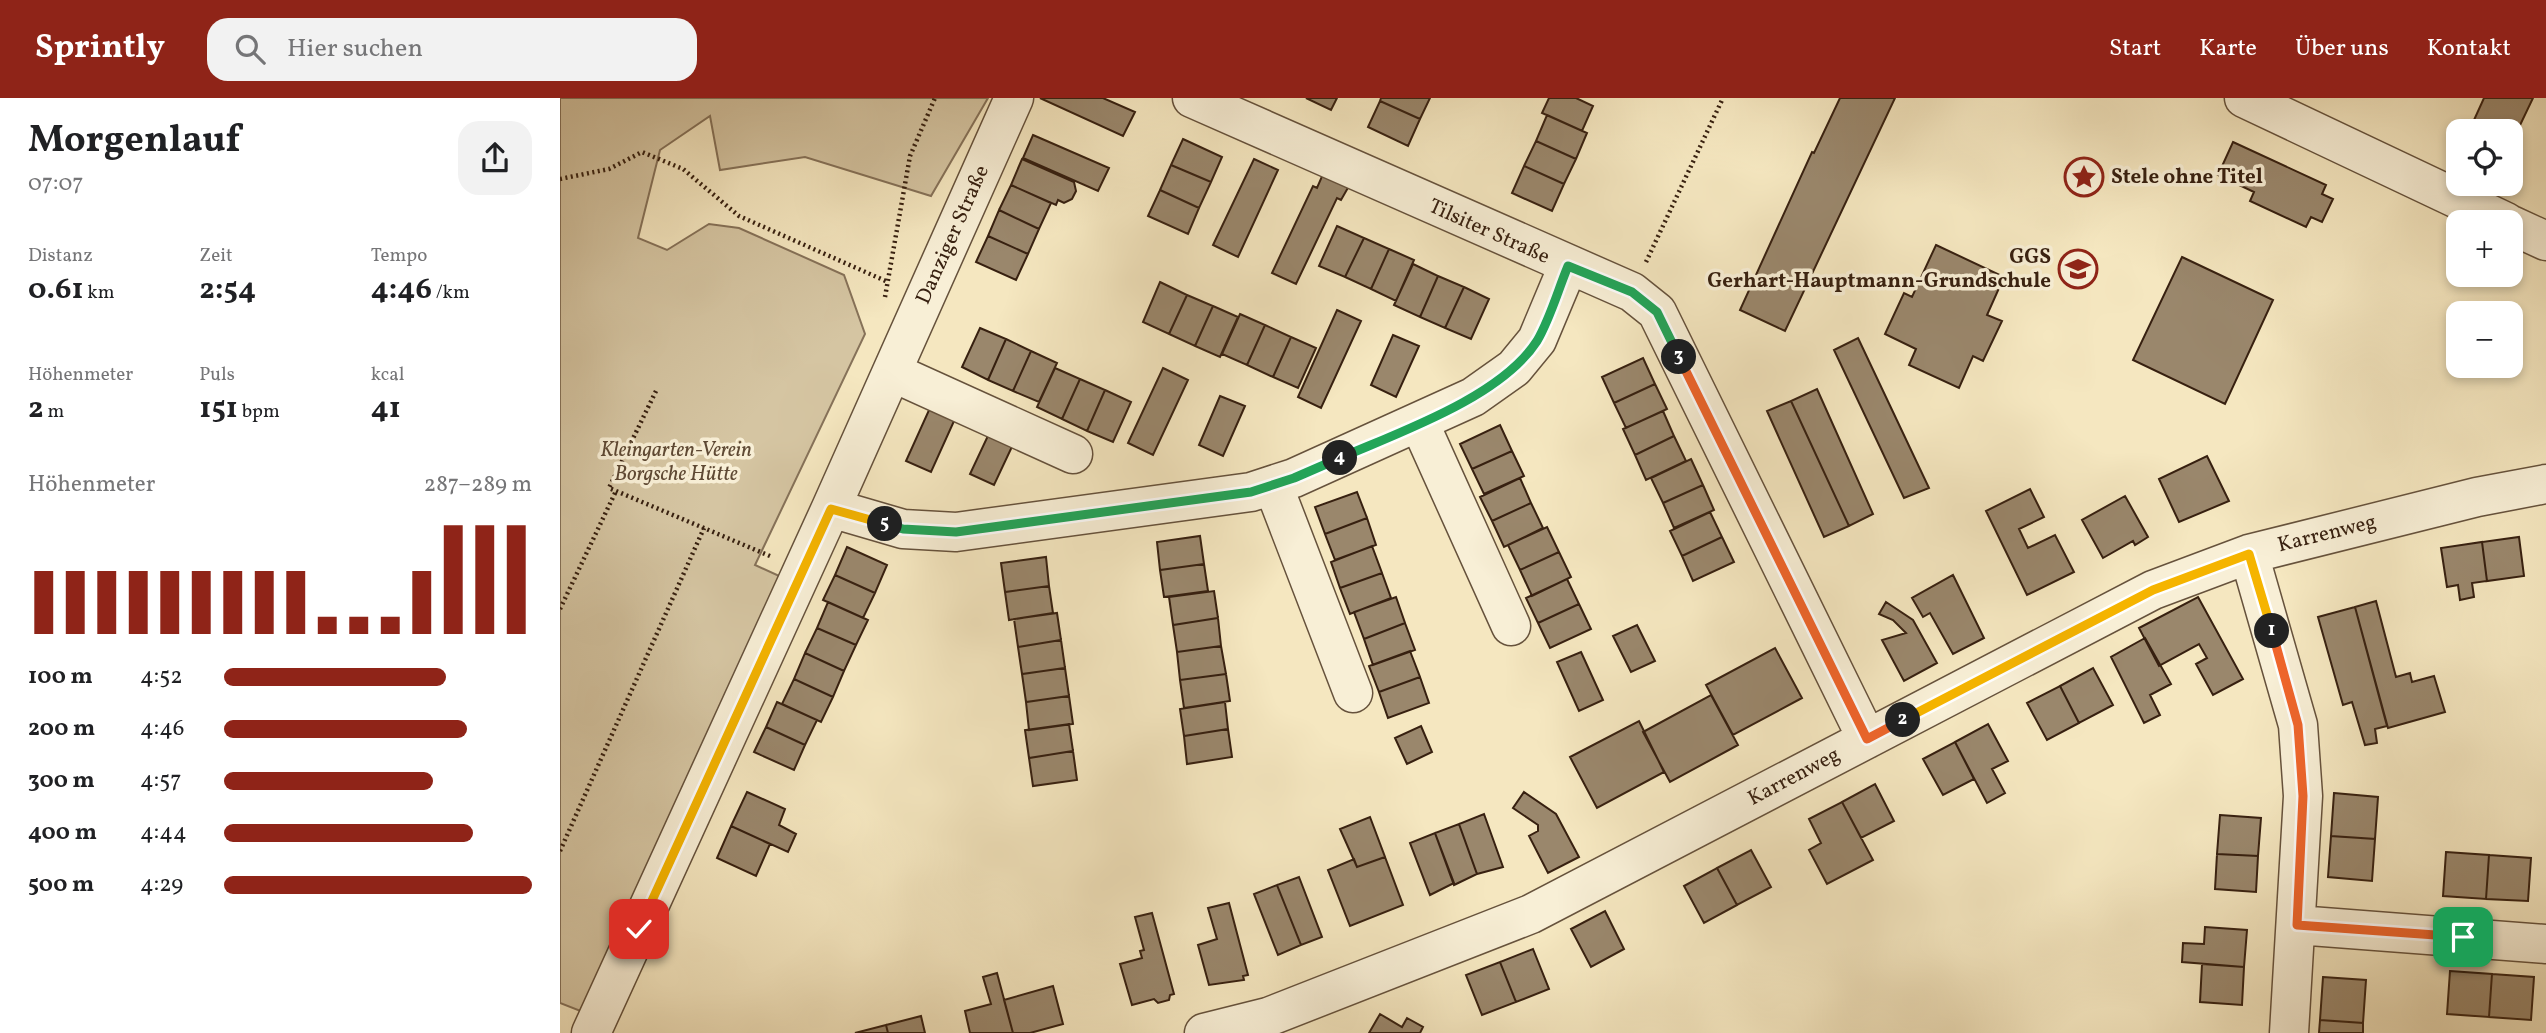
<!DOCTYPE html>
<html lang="de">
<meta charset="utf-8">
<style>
body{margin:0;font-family:Vollkorn,serif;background:#f2f2f2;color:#202124;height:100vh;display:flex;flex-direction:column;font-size:26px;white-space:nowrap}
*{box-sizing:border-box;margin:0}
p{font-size:23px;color:#757577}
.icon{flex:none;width:38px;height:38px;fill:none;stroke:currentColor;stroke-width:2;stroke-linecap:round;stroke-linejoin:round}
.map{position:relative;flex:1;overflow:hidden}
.side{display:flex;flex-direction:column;background:#fff;width:560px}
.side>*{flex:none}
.buttons{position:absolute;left:1886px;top:21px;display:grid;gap:14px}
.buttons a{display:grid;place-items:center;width:77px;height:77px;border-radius:14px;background:#fff;box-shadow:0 4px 10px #0003;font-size:35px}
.pin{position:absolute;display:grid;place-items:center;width:60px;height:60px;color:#fff;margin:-30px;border-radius:14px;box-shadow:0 4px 10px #0006}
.km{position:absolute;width:35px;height:35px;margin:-18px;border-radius:50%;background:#222;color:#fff;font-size:19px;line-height:35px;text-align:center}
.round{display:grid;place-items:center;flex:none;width:74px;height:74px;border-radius:21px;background:#f2f2f2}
.overview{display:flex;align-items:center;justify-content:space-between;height:119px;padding:0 28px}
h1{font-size:38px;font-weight:700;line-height:52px}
.metrics{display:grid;grid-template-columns:repeat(3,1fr);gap:10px;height:119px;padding:7px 28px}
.metrics div{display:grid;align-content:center}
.metrics b{font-size:30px;font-weight:700}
.metrics small{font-size:19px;font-weight:400}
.metrics p{font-size:19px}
.chart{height:196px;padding:14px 28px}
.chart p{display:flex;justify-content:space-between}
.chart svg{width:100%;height:126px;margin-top:7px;stroke:#8f2418;stroke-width:6}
ul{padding:0 28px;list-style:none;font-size:23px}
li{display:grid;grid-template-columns:112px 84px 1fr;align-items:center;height:52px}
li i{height:18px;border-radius:9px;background:#8f2418}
header{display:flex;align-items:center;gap:42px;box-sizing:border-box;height:98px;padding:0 35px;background:#8f2418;color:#fff}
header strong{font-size:33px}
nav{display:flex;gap:38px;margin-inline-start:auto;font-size:24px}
.search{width:490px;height:63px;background:#f2f2f2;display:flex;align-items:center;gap:18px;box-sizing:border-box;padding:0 24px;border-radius:21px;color:#757577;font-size:26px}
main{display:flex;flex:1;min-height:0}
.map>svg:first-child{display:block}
.green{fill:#d5c5a2;stroke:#867259;stroke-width:2}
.building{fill:#9a876c;stroke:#372010;stroke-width:2}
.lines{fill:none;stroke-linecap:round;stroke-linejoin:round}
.minor-casing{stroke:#66523c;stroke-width:41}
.path{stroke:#372010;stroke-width:4.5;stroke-dasharray:2 3.5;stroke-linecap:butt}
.minor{stroke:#f8efd6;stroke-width:38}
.split-1-casing{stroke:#fff;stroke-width:14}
.split-2-casing{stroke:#fff;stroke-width:14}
.split-3-casing{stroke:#fff;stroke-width:14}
.split-4-casing{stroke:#fff;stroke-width:14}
.split-5-casing{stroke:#fff;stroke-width:14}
.split-6-casing{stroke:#fff;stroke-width:14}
.split-1{stroke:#f0652b;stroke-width:9}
.split-2{stroke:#f5b400;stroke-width:9}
.split-3{stroke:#f0652b;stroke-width:9}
.split-4{stroke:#22a559;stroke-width:9}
.split-5{stroke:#22a559;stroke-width:9}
.split-6{stroke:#f5b400;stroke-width:9}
.labels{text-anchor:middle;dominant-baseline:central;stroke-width:7;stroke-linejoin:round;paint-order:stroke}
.poi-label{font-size:21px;font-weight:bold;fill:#372010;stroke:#f8efd6;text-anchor:start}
.street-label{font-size:21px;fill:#372010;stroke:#f8efd6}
.park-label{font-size:21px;font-style:italic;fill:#5e4934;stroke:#f8efd6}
</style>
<header>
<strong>Sprintly</strong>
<div class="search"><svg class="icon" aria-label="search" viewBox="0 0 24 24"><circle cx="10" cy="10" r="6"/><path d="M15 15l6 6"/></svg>Hier suchen</div>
<nav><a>Start</a><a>Karte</a><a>Über uns</a><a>Kontakt</a></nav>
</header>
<main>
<section class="side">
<div class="overview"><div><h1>Morgenlauf</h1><p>07:07</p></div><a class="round"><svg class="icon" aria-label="share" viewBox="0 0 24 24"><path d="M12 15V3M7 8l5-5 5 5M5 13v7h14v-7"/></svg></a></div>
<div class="metrics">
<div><p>Distanz</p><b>0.61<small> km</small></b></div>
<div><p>Zeit</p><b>2:54</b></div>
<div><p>Tempo</p><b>4:46<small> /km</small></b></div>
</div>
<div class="metrics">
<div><p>Höhenmeter</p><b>2<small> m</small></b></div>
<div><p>Puls</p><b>151<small> bpm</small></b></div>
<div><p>kcal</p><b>41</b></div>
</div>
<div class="chart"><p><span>Höhenmeter</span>287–289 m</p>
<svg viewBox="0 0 160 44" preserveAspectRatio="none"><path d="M5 44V22M15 44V22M25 44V22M35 44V22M45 44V22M55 44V22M65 44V22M75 44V22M85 44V22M95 44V38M105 44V38M115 44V38M125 44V22M135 44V6M145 44V6M155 44V6"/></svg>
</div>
<ul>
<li><b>100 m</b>4:52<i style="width:72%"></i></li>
<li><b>200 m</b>4:46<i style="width:79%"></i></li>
<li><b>300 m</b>4:57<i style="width:68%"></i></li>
<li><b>400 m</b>4:44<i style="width:81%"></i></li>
<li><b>500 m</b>4:29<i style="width:100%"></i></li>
</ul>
</section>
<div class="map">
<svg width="1986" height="935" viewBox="0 0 1986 935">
<rect width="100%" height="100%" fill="#f5e7c0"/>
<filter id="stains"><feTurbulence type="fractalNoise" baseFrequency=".00286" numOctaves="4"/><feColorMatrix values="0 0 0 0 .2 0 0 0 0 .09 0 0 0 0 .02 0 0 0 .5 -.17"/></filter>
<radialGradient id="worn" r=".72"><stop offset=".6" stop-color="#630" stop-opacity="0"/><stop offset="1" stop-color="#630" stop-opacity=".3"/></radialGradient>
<path class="green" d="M0,0H428L371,98L245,59L160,72L150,18L100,52L78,140L107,152L149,126L179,130L284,177L305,236L195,467L228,482L23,914L0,905Z"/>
<path class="building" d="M480,0H543L575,14L563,38Z
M746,0H777L771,12Z
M821,0H870L860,21L820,3Z
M989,0H1016L1033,8L1022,33L982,15Z
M1280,0H1335L1225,233L1180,212L1252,54L1254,55Z
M1924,0H1973L1951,46V33H1909Z
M820,3L860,21L848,48L808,29Z
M987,17L1027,35L1016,61L976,43Z
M473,37L549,70L538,93L463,60Z
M623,41L662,59L651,84L611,67Z
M976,43L1016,61L1004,86L964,68Z
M1673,44L1766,87L1762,96L1773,101L1762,124L1751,119L1746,129L1690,103L1694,94L1658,77Z
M462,61L514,84L516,93L512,101L504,105L498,102L496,107L451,87Z
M694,61L718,72L678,159L653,147Z
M611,67L651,84L639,110L600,92Z
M964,68L1004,86L992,113L952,95Z
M763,76L789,88L781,102L777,100L736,186L712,175L753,88L757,90Z
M451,87L491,105L479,131L439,112Z
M600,92L639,110L628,136L588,118Z
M439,112L479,131L468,156L428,138Z
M777,128L804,140L785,179L759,168Z
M428,138L468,156L456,182L416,164Z
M804,140L829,151L811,191L785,179Z
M1376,147L1444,179L1427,217L1442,223L1423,263L1413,258L1399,290L1349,267L1356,251L1325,236L1344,195L1352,199Z
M829,151L854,162L836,203L811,191Z
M1622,159L1713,202L1665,306L1573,262Z
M853,166L878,178L860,219L834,207Z
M878,178L904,189L885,230L860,219Z
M600,184L627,197L609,236L583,224Z
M904,189L929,201L911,241L885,230Z
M627,197L653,208L635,248L609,236Z
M653,208L678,219L660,259L635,248Z
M777,212L801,223L761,310L738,299Z
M680,216L705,227L687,267L662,256Z
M705,227L731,239L713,279L687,267Z
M420,230L446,241L428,282L402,269Z
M833,237L859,248L836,299L811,287Z
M731,239L756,250L738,290L713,279Z
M1298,240L1369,390L1344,400L1274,252Z
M446,241L471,253L453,293L428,282Z
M471,253L497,265L479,304L453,293Z
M1083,260L1095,286L1054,305L1042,279Z
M495,270L520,281L502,321L477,309Z
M603,270L628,282L593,357L568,345Z
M520,281L545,292L527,333L502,321Z
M1095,286L1107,311L1066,330L1054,305Z
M1257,291L1313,416L1289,428L1231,303Z
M545,292L571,304L553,344L527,333Z
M660,298L685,308L663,358L639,347Z
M374,301L399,312L371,374L346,363Z
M1231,303L1289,428L1264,439L1207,313Z
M1103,313L1114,338L1075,357L1063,331Z
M433,327L457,338L434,387L410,376Z
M940,327L952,353L912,371L900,346Z
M1114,338L1126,363L1086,382L1075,357Z
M952,353L964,378L924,396L912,371Z
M1647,358L1669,403L1619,424L1599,381Z
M1131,361L1143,387L1103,405L1091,380Z
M960,380L971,405L932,423L920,399Z
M1143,387L1154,412L1114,430L1103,405Z
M1470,391L1484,419L1459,431L1468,450L1495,437L1514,474L1467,497L1426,413Z
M797,394L807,420L765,436L755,409Z
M1565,398L1588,439L1575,447L1573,443L1543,460L1522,422Z
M971,405L983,430L944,449L932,423Z
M1150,414L1162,439L1122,458L1110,433Z
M807,420L816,447L775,462L765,436Z
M987,429L999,454L960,472L948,447Z
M640,438L644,466L600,472L597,444Z
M1162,439L1174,464L1133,483L1122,458Z
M1959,439L1964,478L1927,483L1922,444Z
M1922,444L1927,483L1912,485L1914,499L1900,502L1898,487L1887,489L1881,450Z
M812,448L822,475L780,490L771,464Z
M287,449L327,467L315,495L275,477Z
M999,454L1011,479L972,498L960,472Z
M486,459L489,488L445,494L441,465Z
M644,466L648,493L604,499L600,472Z
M822,475L831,500L790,516L780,490Z
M275,477L315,495L303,520L263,502Z
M1393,477L1424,540L1393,556L1370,515L1363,519L1352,500Z
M1007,481L1019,506L978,525L966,500Z
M489,488L493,515L449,522L445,494Z
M654,493L658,520L613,527L609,499Z
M836,499L845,525L804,541L794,514Z
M1638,499L1683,581L1653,597L1636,566L1647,560L1639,546L1599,568L1579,530Z
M1816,503L1836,579L1850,575L1852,584L1874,578L1885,614L1828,630L1795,509Z
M268,504L308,522L296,547L257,530Z
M1326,504L1353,522L1377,565L1344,583L1322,542L1346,535L1333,522L1319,516Z
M1019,506L1031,531L990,550L978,525Z
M1795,509L1827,628L1815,631L1817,645L1805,647L1792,604L1783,607L1758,519Z
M497,515L501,542L458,549L454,521Z
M658,520L661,548L617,554L613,527Z
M845,525L855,552L813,567L804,541Z
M1077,527L1095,563L1071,574L1053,538Z
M257,530L296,547L284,573L245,555Z
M1585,540L1611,586L1590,597L1600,617L1584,625L1551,559Z
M501,542L505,570L462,576L458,549Z
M661,548L666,576L620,582L617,554Z
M1215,550L1242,600L1173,637L1146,587Z
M850,553L860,579L819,594L809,568Z
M1021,554L1043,602L1019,613L997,564Z
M245,555L284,573L273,599L234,581Z
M505,570L509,598L466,604L462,576Z
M1533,570L1553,607L1519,625L1500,588Z
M666,576L670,603L624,610L620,582Z
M860,579L869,605L828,620L819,594Z
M234,581L273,599L261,624L222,606Z
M1500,588L1519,625L1487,642L1467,605Z
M1151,597L1178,647L1110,684L1083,634Z
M509,598L513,626L469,632L466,604Z
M217,604L257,622L245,647L206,629Z
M665,604L668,631L624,638L620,611Z
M1079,623L1104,674L1037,710L1010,659Z
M509,626L513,653L469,660L465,632Z
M1428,626L1448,663L1432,671L1445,695L1427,705L1395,644Z
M861,628L872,654L847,666L835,640Z
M206,629L245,647L234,672L194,654Z
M668,631L672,659L627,666L624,638Z
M1395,644L1414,681L1383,697L1363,661Z
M513,653L517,682L473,688L469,660Z
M1315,686L1334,723L1301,740L1282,704Z
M187,694L225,711L219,727L236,736L228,754L171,728Z
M964,694L996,716L1019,759L988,775L969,738L978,733V727L953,710Z
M1774,695L1818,699L1815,741L1771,738Z
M1282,704L1313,762L1267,786L1249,752L1261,745L1249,721Z
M924,716L943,769L917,776L899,726Z
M1660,717L1701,720L1698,758L1657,756Z
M810,719L825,759L797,769L780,731Z
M899,726L917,776L894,787L875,735Z
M171,728L210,746L196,778L157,760Z
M875,735L894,785L870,797L850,745Z
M1771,738L1815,741L1812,783L1768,779Z
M1191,752L1211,789L1177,807L1157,770Z
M1886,754L1929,757L1926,801L1883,798Z
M1657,756L1698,758L1696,794L1655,791Z
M1929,757L1971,760L1968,803L1926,801Z
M825,759L843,807L790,828L768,772L794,761L797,769Z
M1157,770L1177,807L1144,825L1124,788Z
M739,779L762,839L741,847L717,787Z
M717,787L741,847L718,857L694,796Z
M669,805L688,877L683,878L684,882L649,887L638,847L657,841L648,810Z
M1045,813L1064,851L1031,869L1011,831Z
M592,815L614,896L610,897L609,902L598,905L594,901L572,907L560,866L582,860L580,853L584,852L575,819Z
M1645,829L1687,832L1684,869L1622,864L1623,845L1644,846Z
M973,851L989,891L956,904L940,864Z
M940,864L956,904L922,917L906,877Z
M1642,866L1684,869L1682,907L1640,904Z
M1890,873L1932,876L1929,919L1887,916Z
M437,875L453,935H410L405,913L431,906L423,879Z
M1932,876L1974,879L1971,922L1929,919Z
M1763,879L1806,882L1803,925L1760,922Z
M493,888L503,926L470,935H453L444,902Z
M820,916L842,929L847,920L863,929L860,935H809Z
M361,918L365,935H328L326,927Z
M1760,922L1803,925V935H1759Z
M326,927L328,935H295Z"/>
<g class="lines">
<defs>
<path id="minor" d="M632,0L1072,194L1097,214L1307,641
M1684,0L1946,124
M1951,127L1986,143
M332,274L513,356
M859,324L951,528
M713,387L793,595
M271,410L343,431L396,434L691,394L734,380L913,299L954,270L977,242L1008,168
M1689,456L1738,627L1743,698L1729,935
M1737,827L1986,846
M31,935L271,410L454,0
M644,935L708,919L971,816L1593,492L1689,456L1917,399L1986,386"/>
</defs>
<use href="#minor" class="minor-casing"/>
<path class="path" d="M0,81L49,71L82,54L123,71L179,118L328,184
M1086,164L1163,0
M325,199L350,58L375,0
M96,293L49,390L210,458
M0,511L56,393
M0,753L144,430"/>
<use href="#minor" class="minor"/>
</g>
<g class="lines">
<defs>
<path id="split-1" d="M1712,533L1738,627L1743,698L1737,827L1903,839"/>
<path id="split-2" d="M1343,622L1593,492L1689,456L1712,533"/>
<path id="split-3" d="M1119,259L1307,641L1343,622"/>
<path id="split-4" d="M780,360C840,334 941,299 977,243C990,221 998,192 1008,168L1072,194L1097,214L1119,259"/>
<path id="split-5" d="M325,426L343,431L396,434L691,394L734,380L780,360"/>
<path id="split-6" d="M79,831L271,411L325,426"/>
</defs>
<use href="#split-1" class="split-1-casing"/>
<use href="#split-2" class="split-2-casing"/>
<use href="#split-3" class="split-3-casing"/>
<use href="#split-4" class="split-4-casing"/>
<use href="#split-5" class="split-5-casing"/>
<use href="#split-6" class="split-6-casing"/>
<use href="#split-1" class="split-1"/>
<use href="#split-2" class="split-2"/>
<use href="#split-3" class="split-3"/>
<use href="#split-4" class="split-4"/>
<use href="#split-5" class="split-5"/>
<use href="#split-6" class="split-6"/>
</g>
<defs>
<symbol id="sight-ring" viewBox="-11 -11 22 22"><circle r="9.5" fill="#f8efd6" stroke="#8f2418" stroke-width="1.5"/><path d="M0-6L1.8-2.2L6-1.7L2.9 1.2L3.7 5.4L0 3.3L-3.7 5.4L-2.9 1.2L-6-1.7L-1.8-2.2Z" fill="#8f2418"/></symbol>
<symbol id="school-ring" viewBox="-11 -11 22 22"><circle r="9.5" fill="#f8efd6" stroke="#8f2418" stroke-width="1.5"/><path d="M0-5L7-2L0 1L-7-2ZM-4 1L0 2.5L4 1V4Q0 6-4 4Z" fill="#8f2418"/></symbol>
</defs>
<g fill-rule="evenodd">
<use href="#sight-ring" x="1502" y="57" width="44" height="44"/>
<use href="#school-ring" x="1496" y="149" width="44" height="44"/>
</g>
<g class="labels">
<g class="poi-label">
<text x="1551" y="79">Stele ohne Titel</text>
<text x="1491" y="159" text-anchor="end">GGS<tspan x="1491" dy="24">Gerhart-Hauptmann-Grundschule</tspan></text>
</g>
<g class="street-label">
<text transform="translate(929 134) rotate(24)">Tilsiter Straße</text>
<text transform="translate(393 137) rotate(-66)">Danziger Straße</text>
<text transform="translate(1767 436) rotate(-14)">Karrenweg</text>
<text transform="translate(1234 679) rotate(-28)">Karrenweg</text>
</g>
<g class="park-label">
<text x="116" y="352">Kleingarten-Verein<tspan x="116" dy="24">Borgsche Hütte</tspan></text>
</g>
</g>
<rect width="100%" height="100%" filter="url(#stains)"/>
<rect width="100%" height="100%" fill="url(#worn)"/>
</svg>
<div class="buttons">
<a><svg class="icon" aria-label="locate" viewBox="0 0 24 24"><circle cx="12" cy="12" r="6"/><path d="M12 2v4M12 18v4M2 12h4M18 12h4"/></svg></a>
<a>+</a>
<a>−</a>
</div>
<div class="pin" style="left:1903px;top:839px;background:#1e9e55"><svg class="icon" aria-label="arrive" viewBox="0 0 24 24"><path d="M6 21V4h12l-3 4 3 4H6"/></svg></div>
<div class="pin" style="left:79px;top:831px;background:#d93025"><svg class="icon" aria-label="check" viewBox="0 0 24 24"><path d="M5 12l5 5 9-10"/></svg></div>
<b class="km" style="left:1712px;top:533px">1</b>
<b class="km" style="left:1343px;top:622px">2</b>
<b class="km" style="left:1119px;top:259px">3</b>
<b class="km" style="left:780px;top:360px">4</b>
<b class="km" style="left:325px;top:426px">5</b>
</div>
</main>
